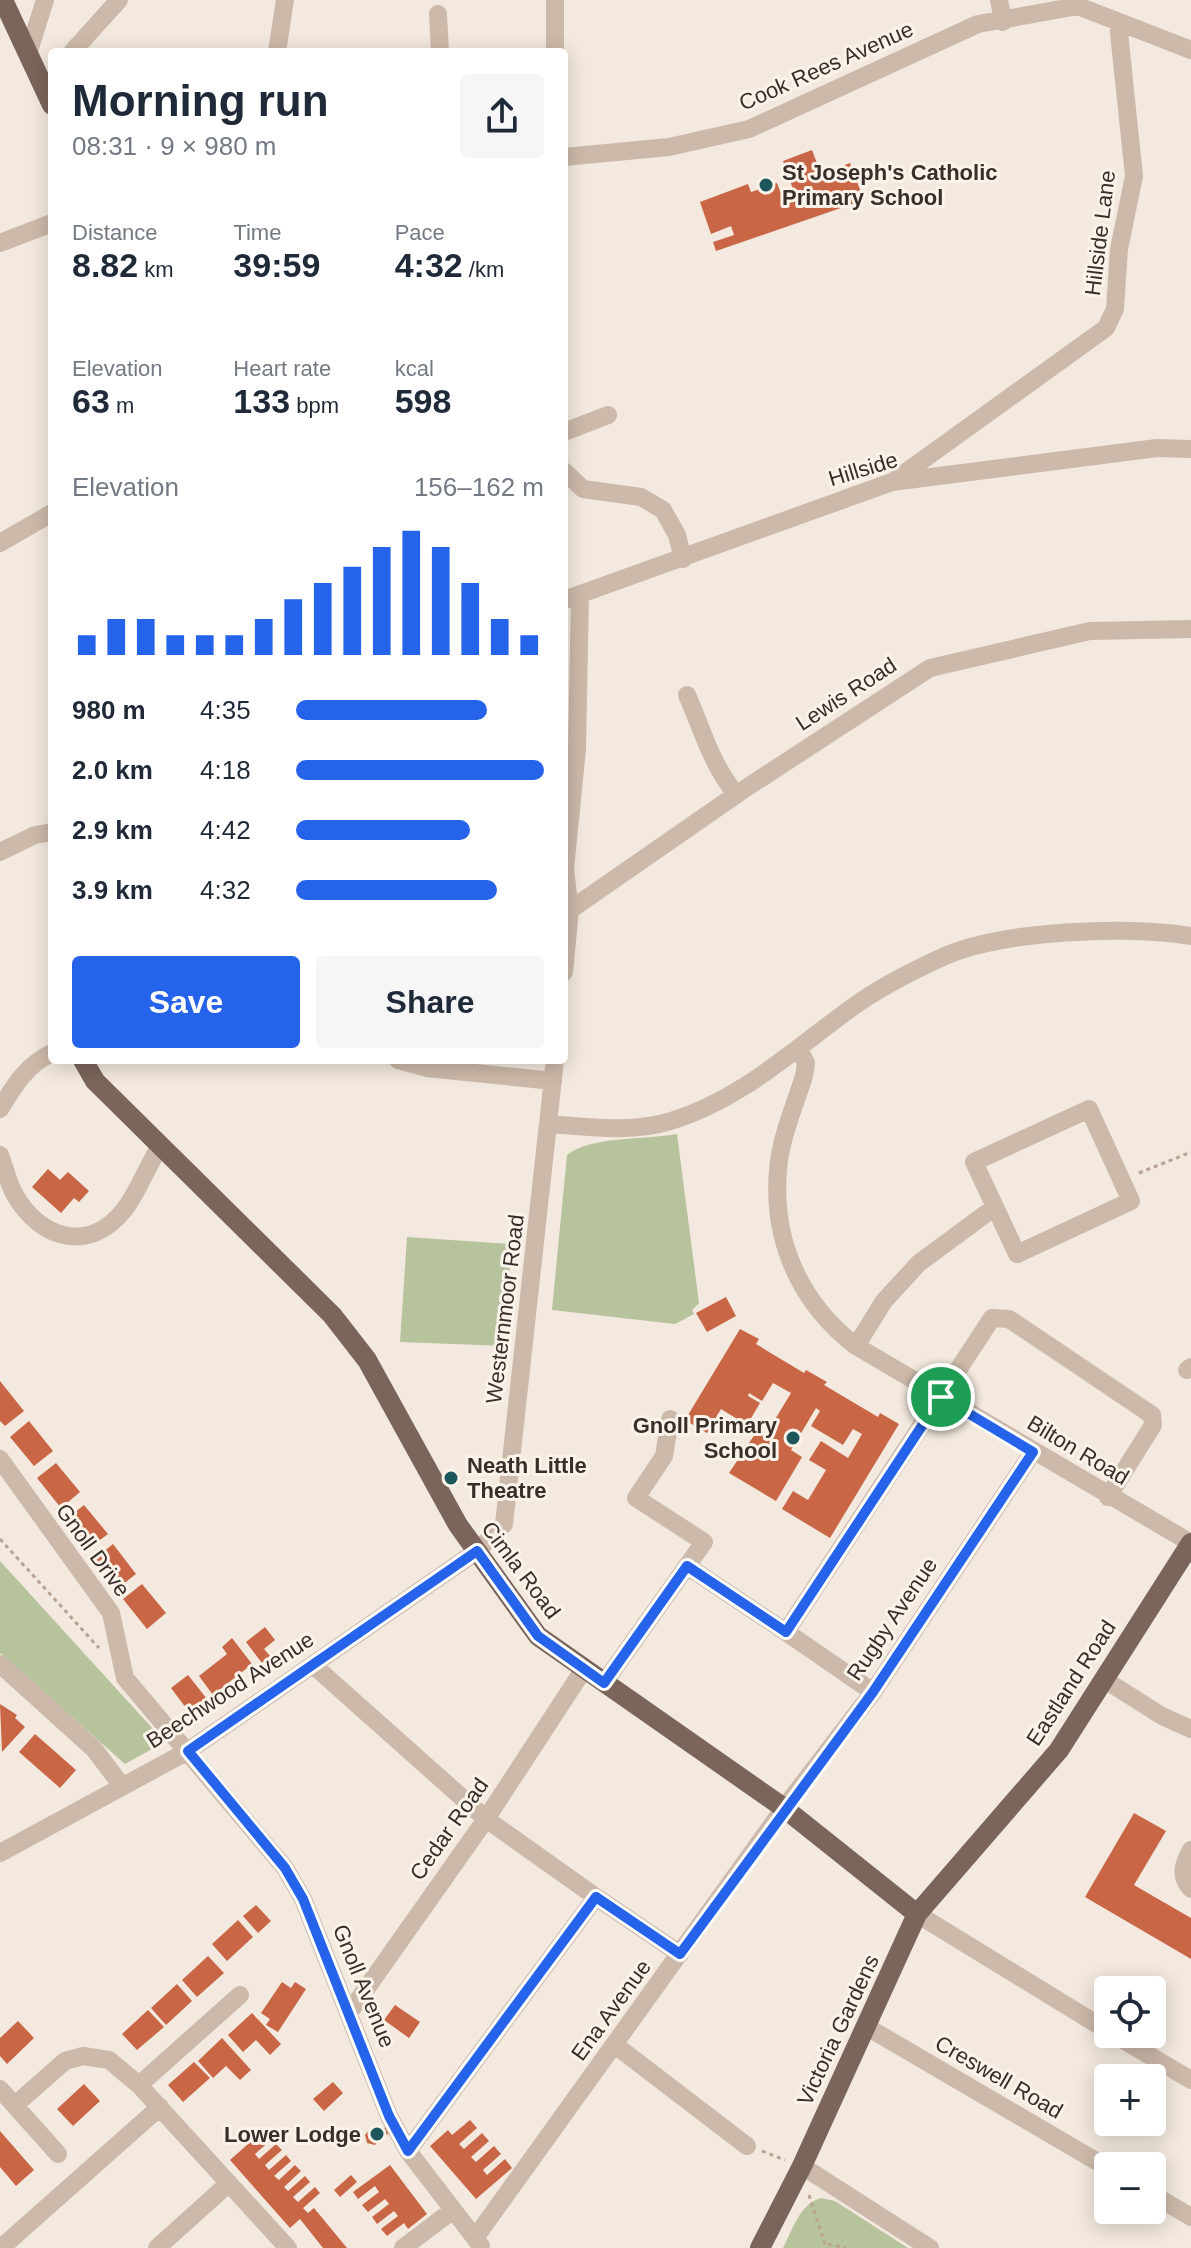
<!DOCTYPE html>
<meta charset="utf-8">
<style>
body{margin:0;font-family:Arial,sans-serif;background:#f6f6f7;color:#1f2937;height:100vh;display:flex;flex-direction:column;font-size:30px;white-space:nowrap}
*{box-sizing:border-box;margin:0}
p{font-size:26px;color:#747a83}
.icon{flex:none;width:44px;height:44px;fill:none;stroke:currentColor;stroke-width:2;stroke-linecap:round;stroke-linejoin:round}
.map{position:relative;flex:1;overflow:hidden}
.drawer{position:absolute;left:48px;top:48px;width:520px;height:1016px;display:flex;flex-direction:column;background:#fff;border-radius:8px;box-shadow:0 4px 20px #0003}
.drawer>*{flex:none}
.buttons{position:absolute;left:1094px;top:1976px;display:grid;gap:16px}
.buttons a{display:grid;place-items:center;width:72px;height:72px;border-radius:8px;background:#fff;box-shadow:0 4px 20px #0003;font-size:40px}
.pin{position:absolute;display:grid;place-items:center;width:68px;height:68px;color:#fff;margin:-34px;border:4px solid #fff;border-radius:50%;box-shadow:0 2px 8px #0007}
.round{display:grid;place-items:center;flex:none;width:84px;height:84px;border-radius:8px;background:#f6f6f7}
.summary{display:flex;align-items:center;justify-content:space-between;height:136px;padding:0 24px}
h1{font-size:44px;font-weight:700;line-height:60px}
.figures{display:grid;grid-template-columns:repeat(3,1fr);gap:12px;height:136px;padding:8px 24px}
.figures div{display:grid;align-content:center}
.figures b{font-size:34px;font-weight:700}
.figures small{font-size:22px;font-weight:400}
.figures p{font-size:22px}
.chart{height:224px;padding:16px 24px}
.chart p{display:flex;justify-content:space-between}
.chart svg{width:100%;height:144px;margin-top:8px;stroke:#2563eb;stroke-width:6}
.action{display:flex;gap:16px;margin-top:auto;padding:16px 24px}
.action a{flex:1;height:92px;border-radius:8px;background:#2563eb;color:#fff;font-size:32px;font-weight:700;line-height:92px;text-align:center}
.action a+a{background:#f6f6f7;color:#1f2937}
ul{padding:0 24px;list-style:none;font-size:26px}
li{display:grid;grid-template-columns:128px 96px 1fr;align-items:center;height:60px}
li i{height:20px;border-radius:10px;background:#2563eb}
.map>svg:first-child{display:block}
.green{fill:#b6c39d}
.building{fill:#c96646}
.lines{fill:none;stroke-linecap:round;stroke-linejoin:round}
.path{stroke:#b8a393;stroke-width:3;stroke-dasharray:4 4;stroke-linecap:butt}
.minor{stroke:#ccb9a9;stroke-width:18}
.major{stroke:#7b655a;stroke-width:20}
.route-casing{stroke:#fff;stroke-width:16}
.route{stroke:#2563eb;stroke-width:10}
.poi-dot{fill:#1d575c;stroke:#faf3ea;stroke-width:3}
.labels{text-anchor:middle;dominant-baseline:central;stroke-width:6;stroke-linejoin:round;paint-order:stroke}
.street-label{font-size:22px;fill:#392e29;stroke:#faf3ea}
.poi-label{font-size:22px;font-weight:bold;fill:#392e29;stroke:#faf3ea;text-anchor:start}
</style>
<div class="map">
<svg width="1191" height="2248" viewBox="0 0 1191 2248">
<rect width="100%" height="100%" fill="#f3e9de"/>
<path class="green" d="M677,1134L699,1303L692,1310L694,1314L675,1324L552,1310L567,1155C590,1136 644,1140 677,1134Z
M407,1237L511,1244L506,1346L400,1342Z
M0,1561L164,1741L163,1743L125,1764L0,1653Z
M821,2198L835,2201L908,2248H783C792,2231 800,2203 821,2198Z"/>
<path class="building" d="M812,150L821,174L850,163L864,200L716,251L713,242L734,235L731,226L711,234L700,202L748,184L751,192L777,183L783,199L795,195L783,161Z
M48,1169L60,1180L68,1172L89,1191L79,1202L74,1198L61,1213L32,1187Z
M726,1297L736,1316L707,1332L696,1313Z
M740,1329L759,1339L756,1344L804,1373L806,1370L827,1382L824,1385L878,1417L880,1413L899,1424L830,1538L782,1509L793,1491L808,1500L826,1470L809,1460L821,1441L848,1458L862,1434L853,1429L843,1445L811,1426L820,1411L816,1408L791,1450L802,1457L776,1501L729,1473L757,1431L765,1436L791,1393L773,1383L762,1401L749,1393L748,1396L760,1403L747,1425L721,1409L707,1433L685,1420Z
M0,1381L24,1411L5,1426L0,1421Z
M29,1421L53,1451L34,1466L10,1437Z
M56,1463L80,1492L61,1508L37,1478Z
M84,1505L108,1534L88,1549L65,1520Z
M113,1544L136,1574L117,1589L93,1560Z
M142,1584L166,1613L147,1629L123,1599Z
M265,1627L275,1640L264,1649L270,1656L262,1663L246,1642Z
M232,1638L252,1664L213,1695L199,1676L227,1654L222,1647Z
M188,1675L207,1699L189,1712L171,1688Z
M0,1704L17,1715L15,1718L25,1727L2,1752Z
M35,1734L76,1770L60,1788L19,1752Z
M1134,1813L1166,1831L1134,1885L1191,1918V1959L1085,1897Z
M256,1905L271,1921L258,1933L243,1916Z
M238,1920L253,1937L227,1961L212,1944Z
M208,1956L224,1973L197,1997L182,1980Z
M282,1982L291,1988L295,1982L306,1989L278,2032L266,2025L270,2019L261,2013Z
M177,1984L192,2001L166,2025L151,2008Z
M395,2005L420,2022L409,2038L384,2020Z
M148,2010L164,2027L137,2050L122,2034Z
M252,2013L281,2044L270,2055L256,2040L243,2052L228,2035Z
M18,2021L34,2038L7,2064L0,2056V2038Z
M222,2038L251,2070L240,2080L226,2066L213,2078L198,2061Z
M194,2062L210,2078L183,2102L168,2085Z
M333,2082L343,2093L324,2111L313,2099Z
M84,2084L100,2101L73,2126L57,2109Z
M470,2120L477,2128L459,2144L464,2149L482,2133L489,2141L471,2157L476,2162L494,2146L501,2154L483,2170L487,2175L505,2159L512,2168L476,2199L430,2146L448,2130L452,2135Z
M390,2125L393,2132L381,2137L375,2145L367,2143L365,2135L370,2129L378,2131Z
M264,2130L272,2139L255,2154L259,2159L276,2144L282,2150L265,2165L269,2170L286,2155L291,2161L274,2176L279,2180L295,2165L301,2171L284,2187L288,2191L305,2176L310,2182L293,2197L298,2202L315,2187L320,2193L303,2208L308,2213L314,2208L347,2248H323L300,2219L290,2228L230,2160Z
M0,2131L34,2170L16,2186L0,2167Z
M390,2165L427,2214L408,2229L404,2223L387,2236L381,2229L398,2216L394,2211L377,2224L372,2217L389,2204L385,2199L368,2212L362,2205L379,2192L375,2186L358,2199L353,2192Z
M351,2175L357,2182L340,2197L334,2190Z"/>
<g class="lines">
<path class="path" d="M1139,1173L1191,1152
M0,1539L99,1648
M762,2151L785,2160
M809,2195L826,2248
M828,2244L846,2248"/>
<path class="minor" d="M555,0V52
M999,0L1003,22
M438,14L440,52
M72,52L119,0
M277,52L285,0
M28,54L45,0
M564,157L669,147L749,129L978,24L1078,6L1191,50
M0,243L52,223
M564,432L608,415
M564,471L583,489L641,497L663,510L677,535L683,559
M895,480L1106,328L1115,309L1119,249L1134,176L1118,23
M0,543L52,513
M564,600L892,482L1157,448L1191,449
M687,695C703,731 711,764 736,794
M0,852L35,835L52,832
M570,910L740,792L930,668L1090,631L1191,629
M564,972L570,910L565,869L577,749L580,597
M798,1048L806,1063L804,1076C795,1105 780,1139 778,1170C772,1241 800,1303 856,1346L1191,1543
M398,1060L427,1068L553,1081
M0,1109C14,1086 27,1064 52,1053
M1089,1109L1131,1201L1017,1254L974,1162Z
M550,1124C590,1127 632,1133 671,1121C740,1100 792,1051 850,1009C877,989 914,970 945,956C1005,930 1126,926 1191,936
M0,1155C5,1168 8,1183 15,1195C40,1239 89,1254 124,1210C137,1194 148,1165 160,1146
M856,1346L884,1301L919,1263L995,1207
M1187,1370L1191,1367
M670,1419L664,1456L636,1498L704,1542L687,1566L786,1632
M0,1459L111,1613L125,1678L285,1868L303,1899L389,2116L408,2151L481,2246
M0,1664L94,1749L122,1786
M313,1665L486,1819L596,1897
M1105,1680L1162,1716L1191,1729
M604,1683L687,1566
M873,1692L786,1632L992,1318L1009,1319L1152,1415L1153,1425L1108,1497
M1191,1850C1183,1864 1179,1876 1191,1889
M0,1853L188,1751L477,1551L504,1524L555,1060
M917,1914L1108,2031
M349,2013L486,1819L584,1669
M867,2027L1108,2168
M1113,2034L1191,2080
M615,2045L747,2146
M139,2085L240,1995
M0,2089L58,2154
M15,2105L65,2061L83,2056L109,2060L139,2085L288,2248
M408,2151L596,1897L680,1954
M802,2166L930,2248
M1152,2194L1191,2217
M475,2238L784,1808L873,1692L1033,1452
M1,2248L160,2107
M157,2248L229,2183
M403,2248L453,2210"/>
<path class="major" d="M3,0L52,105
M83,1060L95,1081L332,1315L367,1360L458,1525L538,1636L784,1808L917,1914
M760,2248L802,2166L917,1914L1059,1750L1191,1543"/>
</g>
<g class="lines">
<defs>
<path id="route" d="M941,1397L1033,1452L873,1692L680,1954L596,1897L408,2151L389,2116L303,1899L285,1868L188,1751L477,1551L538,1636L604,1683L687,1566L786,1632Z"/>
</defs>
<use href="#route" class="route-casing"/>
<use href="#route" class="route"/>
</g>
<g class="poi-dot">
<circle cx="766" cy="185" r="8"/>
<circle cx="793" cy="1438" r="8"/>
<circle cx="451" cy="1478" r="8"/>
<circle cx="377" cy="2134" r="8"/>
</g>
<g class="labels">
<g class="street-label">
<text transform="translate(826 66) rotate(-24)">Cook Rees Avenue</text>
<text transform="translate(1100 233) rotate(-83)">Hillside Lane</text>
<text transform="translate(863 469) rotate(-17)">Hillside</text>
<text transform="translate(846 694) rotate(-33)">Lewis Road</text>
<text transform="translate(505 1309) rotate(-83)">Westernmoor Road</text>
<text transform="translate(1078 1450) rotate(31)">Bilton Road</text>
<text transform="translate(93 1550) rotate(54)">Gnoll Drive</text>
<text transform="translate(521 1570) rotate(53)">Cimla Road</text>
<text transform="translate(892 1619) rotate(-56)">Rugby Avenue</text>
<text transform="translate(1071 1683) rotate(-57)">Eastland Road</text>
<text transform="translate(230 1690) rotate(-33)">Beechwood Avenue</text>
<text transform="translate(449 1829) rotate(-55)">Cedar Road</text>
<text transform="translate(364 1986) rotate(68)">Gnoll Avenue</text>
<text transform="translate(611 2010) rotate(-54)">Ena Avenue</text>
<text transform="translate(838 2030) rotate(-65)">Victoria Gardens</text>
<text transform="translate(999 2077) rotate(30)">Creswell Road</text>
</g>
<g class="poi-label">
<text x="782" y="172">St Joseph's Catholic<tspan x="782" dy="25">Primary School</tspan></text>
<text x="777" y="1425" text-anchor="end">Gnoll Primary<tspan x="777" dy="25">School</tspan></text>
<text x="467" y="1465">Neath Little<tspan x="467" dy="25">Theatre</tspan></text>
<text x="361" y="2134" text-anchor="end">Lower Lodge</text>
</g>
</g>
</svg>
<div class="buttons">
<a><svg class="icon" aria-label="locate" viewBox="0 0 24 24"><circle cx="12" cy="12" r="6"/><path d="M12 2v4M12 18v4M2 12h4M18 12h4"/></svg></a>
<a>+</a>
<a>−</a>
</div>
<div class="pin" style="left:941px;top:1397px;background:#1e9e55"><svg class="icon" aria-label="arrive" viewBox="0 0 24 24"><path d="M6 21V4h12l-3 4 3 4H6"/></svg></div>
<section class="drawer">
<div class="summary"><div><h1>Morning run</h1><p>08:31 · 9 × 980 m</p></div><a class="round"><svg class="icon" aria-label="share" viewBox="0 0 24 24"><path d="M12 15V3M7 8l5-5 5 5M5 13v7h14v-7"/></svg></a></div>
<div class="figures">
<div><p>Distance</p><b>8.82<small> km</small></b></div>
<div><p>Time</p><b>39:59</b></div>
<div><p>Pace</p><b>4:32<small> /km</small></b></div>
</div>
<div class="figures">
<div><p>Elevation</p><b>63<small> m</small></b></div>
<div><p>Heart rate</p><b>133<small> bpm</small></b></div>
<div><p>kcal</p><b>598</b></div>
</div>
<div class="chart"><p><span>Elevation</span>156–162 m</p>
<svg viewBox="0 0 160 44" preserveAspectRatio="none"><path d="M5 44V38M15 44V33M25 44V33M35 44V38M45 44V38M55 44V38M65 44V33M75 44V27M85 44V22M95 44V17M105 44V11M115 44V6M125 44V11M135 44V22M145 44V33M155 44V38"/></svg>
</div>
<ul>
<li><b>980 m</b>4:35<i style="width:77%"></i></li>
<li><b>2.0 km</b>4:18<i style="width:100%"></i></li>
<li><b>2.9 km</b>4:42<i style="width:70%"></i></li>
<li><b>3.9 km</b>4:32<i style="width:81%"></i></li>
</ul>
<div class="action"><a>Save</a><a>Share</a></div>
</section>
</div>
